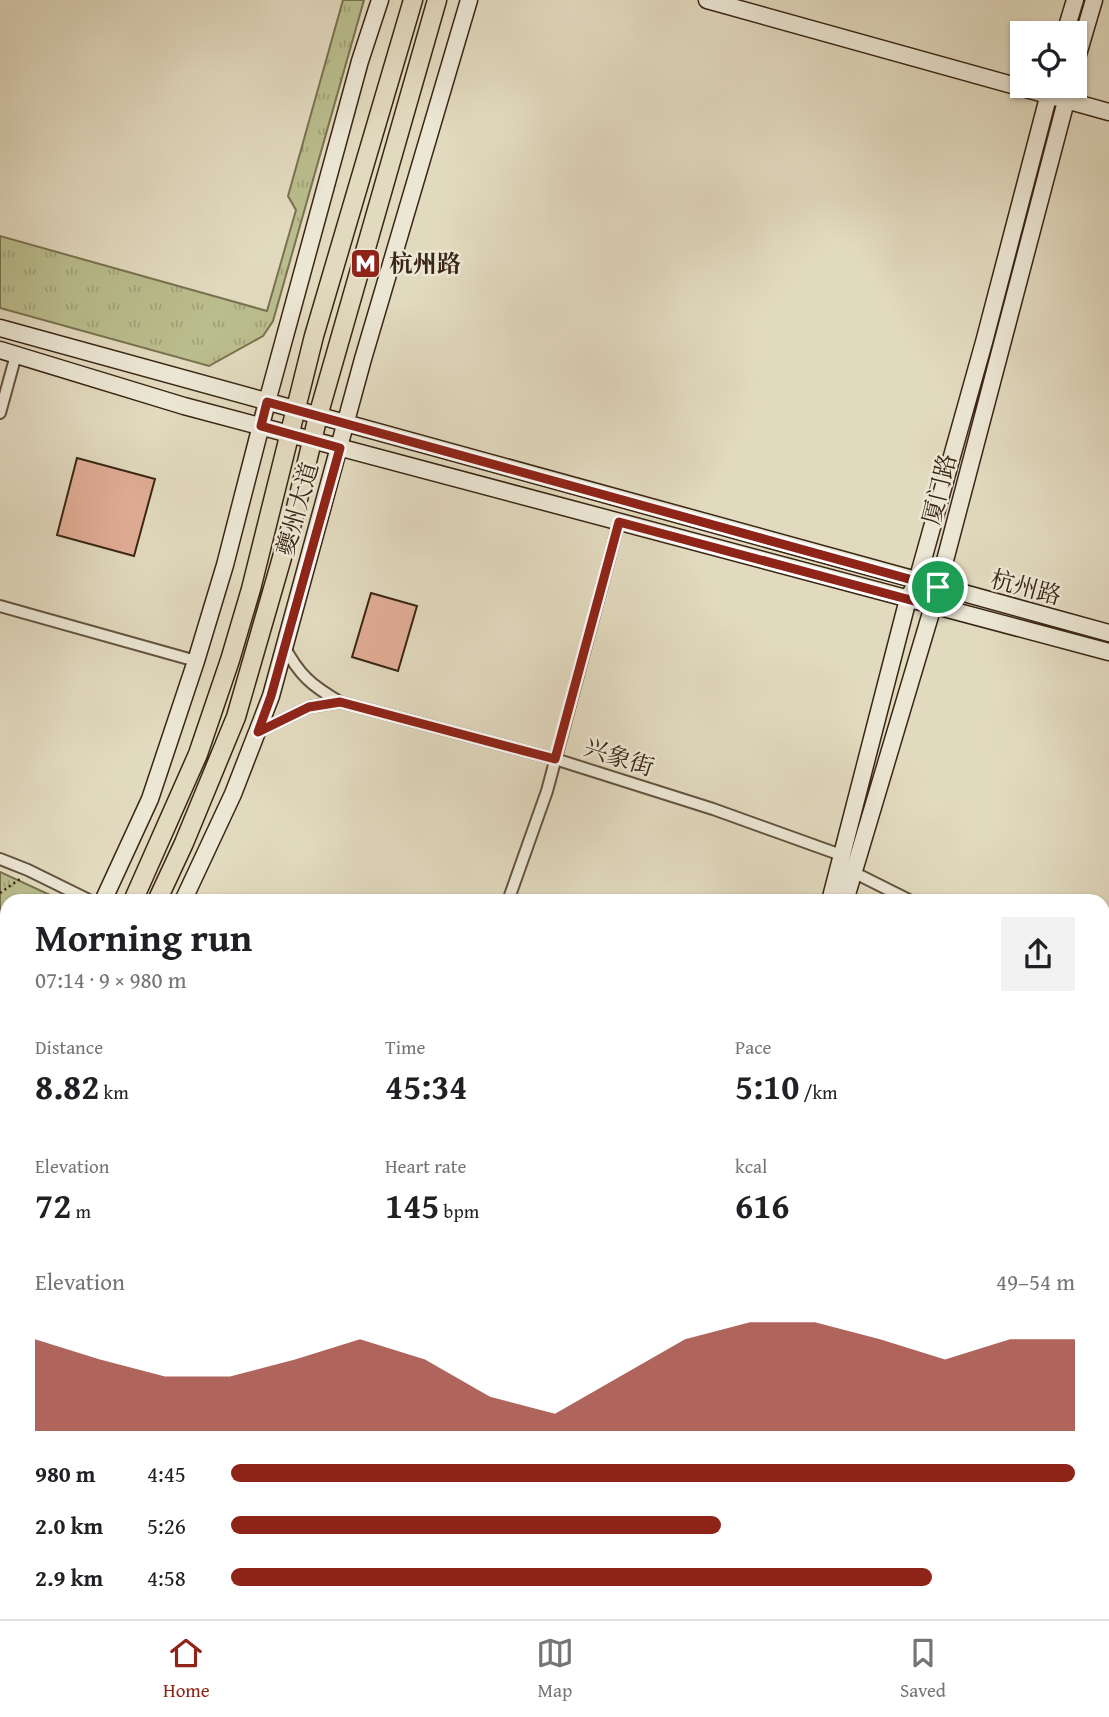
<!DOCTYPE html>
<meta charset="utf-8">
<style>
body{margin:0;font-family:"Gentium Book Plus","Noto Serif SC",serif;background:#f2f2f2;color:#202124;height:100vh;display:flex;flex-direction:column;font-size:26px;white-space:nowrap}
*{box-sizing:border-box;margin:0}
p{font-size:23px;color:#757577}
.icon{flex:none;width:38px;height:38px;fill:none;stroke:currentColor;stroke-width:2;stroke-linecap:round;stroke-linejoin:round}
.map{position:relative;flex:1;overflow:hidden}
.side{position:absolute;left:0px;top:894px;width:1110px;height:726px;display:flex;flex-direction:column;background:#fff;border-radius:21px 21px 0 0;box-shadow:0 2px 5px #0004}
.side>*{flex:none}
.controls{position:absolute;left:1010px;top:21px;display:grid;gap:14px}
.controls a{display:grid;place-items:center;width:77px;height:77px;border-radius:0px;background:#fff;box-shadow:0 2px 5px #0004;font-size:35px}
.pin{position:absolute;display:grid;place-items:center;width:60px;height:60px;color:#fff;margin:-30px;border:4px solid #fff;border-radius:50%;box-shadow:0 2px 7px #0007}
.round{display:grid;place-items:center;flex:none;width:74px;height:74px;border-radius:0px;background:#f2f2f2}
.overview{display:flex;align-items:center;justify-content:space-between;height:119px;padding:0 35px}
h1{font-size:38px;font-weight:700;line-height:52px}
.stats{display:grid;grid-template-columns:repeat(3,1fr);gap:10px;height:119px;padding:7px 35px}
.stats div{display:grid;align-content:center}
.stats b{font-size:35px;font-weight:700}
.stats small{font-size:19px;font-weight:400}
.stats p{font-size:19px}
.chart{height:196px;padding:14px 35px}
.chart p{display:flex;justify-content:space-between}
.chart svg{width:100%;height:126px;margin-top:7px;fill:#8f2418;opacity:.7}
ul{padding:0 35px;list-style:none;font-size:23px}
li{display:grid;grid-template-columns:112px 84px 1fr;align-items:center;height:52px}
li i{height:18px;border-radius:9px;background:#8f2418}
.tab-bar{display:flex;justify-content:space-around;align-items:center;height:98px;border-top:2px solid #e0e0e0;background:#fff;font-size:19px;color:#757577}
.tab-bar a{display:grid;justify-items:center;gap:4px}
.tab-bar .selected{color:#8f2418}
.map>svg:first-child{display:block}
.grass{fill:url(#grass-tufts);stroke:#7a7250;stroke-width:2}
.building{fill:#e1ad96;stroke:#3a2614;stroke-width:2}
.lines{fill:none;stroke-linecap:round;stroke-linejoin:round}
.street-casing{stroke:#64533f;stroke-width:14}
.secondary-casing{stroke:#3a2614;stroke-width:19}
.primary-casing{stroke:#3a2614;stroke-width:21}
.path{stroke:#3a2614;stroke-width:2.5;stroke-dasharray:2 3.5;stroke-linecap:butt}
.street{stroke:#ece7d5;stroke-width:10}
.secondary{stroke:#ece7d5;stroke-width:16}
.primary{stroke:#e2dabf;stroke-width:18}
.route-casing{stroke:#fff;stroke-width:14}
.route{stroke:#8f2418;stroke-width:9}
.labels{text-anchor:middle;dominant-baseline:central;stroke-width:5;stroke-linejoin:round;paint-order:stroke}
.poi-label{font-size:24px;font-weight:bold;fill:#3a2614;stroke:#ece7d5;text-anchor:start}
.street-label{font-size:24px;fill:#3a2614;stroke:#ece7d5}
</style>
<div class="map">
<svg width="1109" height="1619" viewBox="0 0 1109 1619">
<defs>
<pattern id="grass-tufts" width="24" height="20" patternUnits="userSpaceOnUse" patternTransform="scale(1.75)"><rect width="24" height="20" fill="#babd8d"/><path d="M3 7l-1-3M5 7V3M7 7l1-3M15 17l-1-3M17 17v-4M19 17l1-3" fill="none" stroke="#a1a279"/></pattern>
</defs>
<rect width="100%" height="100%" fill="#e2dabf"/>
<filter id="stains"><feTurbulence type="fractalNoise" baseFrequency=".00286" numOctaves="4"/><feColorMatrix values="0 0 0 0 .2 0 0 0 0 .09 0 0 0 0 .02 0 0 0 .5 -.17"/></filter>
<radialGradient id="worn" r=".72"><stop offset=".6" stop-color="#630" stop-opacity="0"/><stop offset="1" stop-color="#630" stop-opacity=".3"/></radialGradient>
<path class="grass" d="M343,0H364L273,321L263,336L209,366L0,308V236L267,311L296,210L288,196Z
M0,872L63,901H7V1016L0,1028Z"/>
<path class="building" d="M77,458L155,479L134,556L57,535Z
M371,593L417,606L398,671L352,657Z"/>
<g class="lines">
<defs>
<path id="street" d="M0,413L16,355
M0,606L196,661
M340,702L555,759L713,809L841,855
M258,732L309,707L340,702C312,686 299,675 284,646
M0,859L28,870L91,901
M855,873L911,901
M508,901L547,791L619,522
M1102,1033L1109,1039
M1102,1370L1109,1363
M0,1585L7,1590
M40,1614L48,1619
M736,1614L743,1619
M78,1619L82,1614
M827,1619L832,1614"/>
<path id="secondary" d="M707,0L1109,112
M1065,33L1075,0
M1074,68L1094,0
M0,328L1109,633
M0,350L184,406L1109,652
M103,901L150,799L196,661L225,565L267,402L360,61L380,0
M183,901L233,794L271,696L363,359L469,0
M830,901L908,599L917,581L984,342L1051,86
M845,901L933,606L1070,86
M0,1084L7,1072
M0,1224L7,1214
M443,1619L447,1614
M461,1619L465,1614"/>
<path id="primary" d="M133,901L198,754L230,660L251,589L314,336L413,0
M157,901L184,843L236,717L294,516L318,416L437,0
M0,1135L7,1125
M0,1172L7,1162"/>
</defs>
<use href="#street" class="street-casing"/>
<use href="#secondary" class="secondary-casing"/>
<use href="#primary" class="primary-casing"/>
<path class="path" d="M0,893L20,879
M0,984L7,982"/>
<use href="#street" class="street"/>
<use href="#secondary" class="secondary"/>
<use href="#primary" class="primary"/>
</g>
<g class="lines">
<defs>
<path id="route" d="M267,402L938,587L933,606L619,522L555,759L340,702L309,707L258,732L271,696L340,448L261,426Z"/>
</defs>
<use href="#route" class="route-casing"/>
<use href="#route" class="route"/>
</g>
<defs>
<symbol id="metro-square" viewBox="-11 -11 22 22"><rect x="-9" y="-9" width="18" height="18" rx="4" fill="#8f2418" stroke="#ece7d5"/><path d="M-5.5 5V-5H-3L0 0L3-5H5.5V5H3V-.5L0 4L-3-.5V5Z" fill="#fff"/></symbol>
</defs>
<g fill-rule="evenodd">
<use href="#metro-square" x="348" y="246" width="35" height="35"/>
</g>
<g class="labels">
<g class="poi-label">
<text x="389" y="263">杭州路</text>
</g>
<g class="street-label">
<text transform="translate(939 489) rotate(-76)">厦门路</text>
<text transform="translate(297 509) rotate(-74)">夔州大道</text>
<text transform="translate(1026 587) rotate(15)">杭州路</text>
<text transform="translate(619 757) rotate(18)">兴象街</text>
</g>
</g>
<rect width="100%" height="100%" filter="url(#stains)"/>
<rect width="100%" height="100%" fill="url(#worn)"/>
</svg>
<div class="controls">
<a><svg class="icon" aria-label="locate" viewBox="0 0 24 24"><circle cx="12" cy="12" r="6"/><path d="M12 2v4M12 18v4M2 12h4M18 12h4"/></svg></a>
</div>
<div class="pin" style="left:938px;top:587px;background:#1e9e55"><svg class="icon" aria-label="arrive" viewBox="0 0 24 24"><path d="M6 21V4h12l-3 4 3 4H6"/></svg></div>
<section class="side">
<div class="overview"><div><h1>Morning run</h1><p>07:14 · 9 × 980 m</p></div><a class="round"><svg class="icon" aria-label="share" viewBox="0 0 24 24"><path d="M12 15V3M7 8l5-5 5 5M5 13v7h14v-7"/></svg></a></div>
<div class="stats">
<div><p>Distance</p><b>8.82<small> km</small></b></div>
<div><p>Time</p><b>45:34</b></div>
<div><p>Pace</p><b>5:10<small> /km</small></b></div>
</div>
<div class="stats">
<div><p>Elevation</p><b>72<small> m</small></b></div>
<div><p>Heart rate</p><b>145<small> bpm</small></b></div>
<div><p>kcal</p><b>616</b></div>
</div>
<div class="chart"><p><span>Elevation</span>49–54 m</p>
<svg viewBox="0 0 160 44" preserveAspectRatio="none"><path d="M0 44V12L10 19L20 25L30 25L40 19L50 12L60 19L70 32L80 38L90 25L100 12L110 6L120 6L130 12L140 19L150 12L160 12V44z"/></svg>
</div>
<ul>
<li><b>980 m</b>4:45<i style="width:100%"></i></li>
<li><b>2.0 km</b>5:26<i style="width:58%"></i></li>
<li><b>2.9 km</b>4:58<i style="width:83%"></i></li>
</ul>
</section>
</div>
<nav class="tab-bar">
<a class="selected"><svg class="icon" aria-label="home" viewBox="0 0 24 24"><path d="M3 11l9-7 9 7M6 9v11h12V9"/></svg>Home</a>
<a><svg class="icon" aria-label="map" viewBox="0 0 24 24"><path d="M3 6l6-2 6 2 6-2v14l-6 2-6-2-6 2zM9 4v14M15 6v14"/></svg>Map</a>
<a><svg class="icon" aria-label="saved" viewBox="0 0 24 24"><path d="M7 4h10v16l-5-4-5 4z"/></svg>Saved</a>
</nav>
